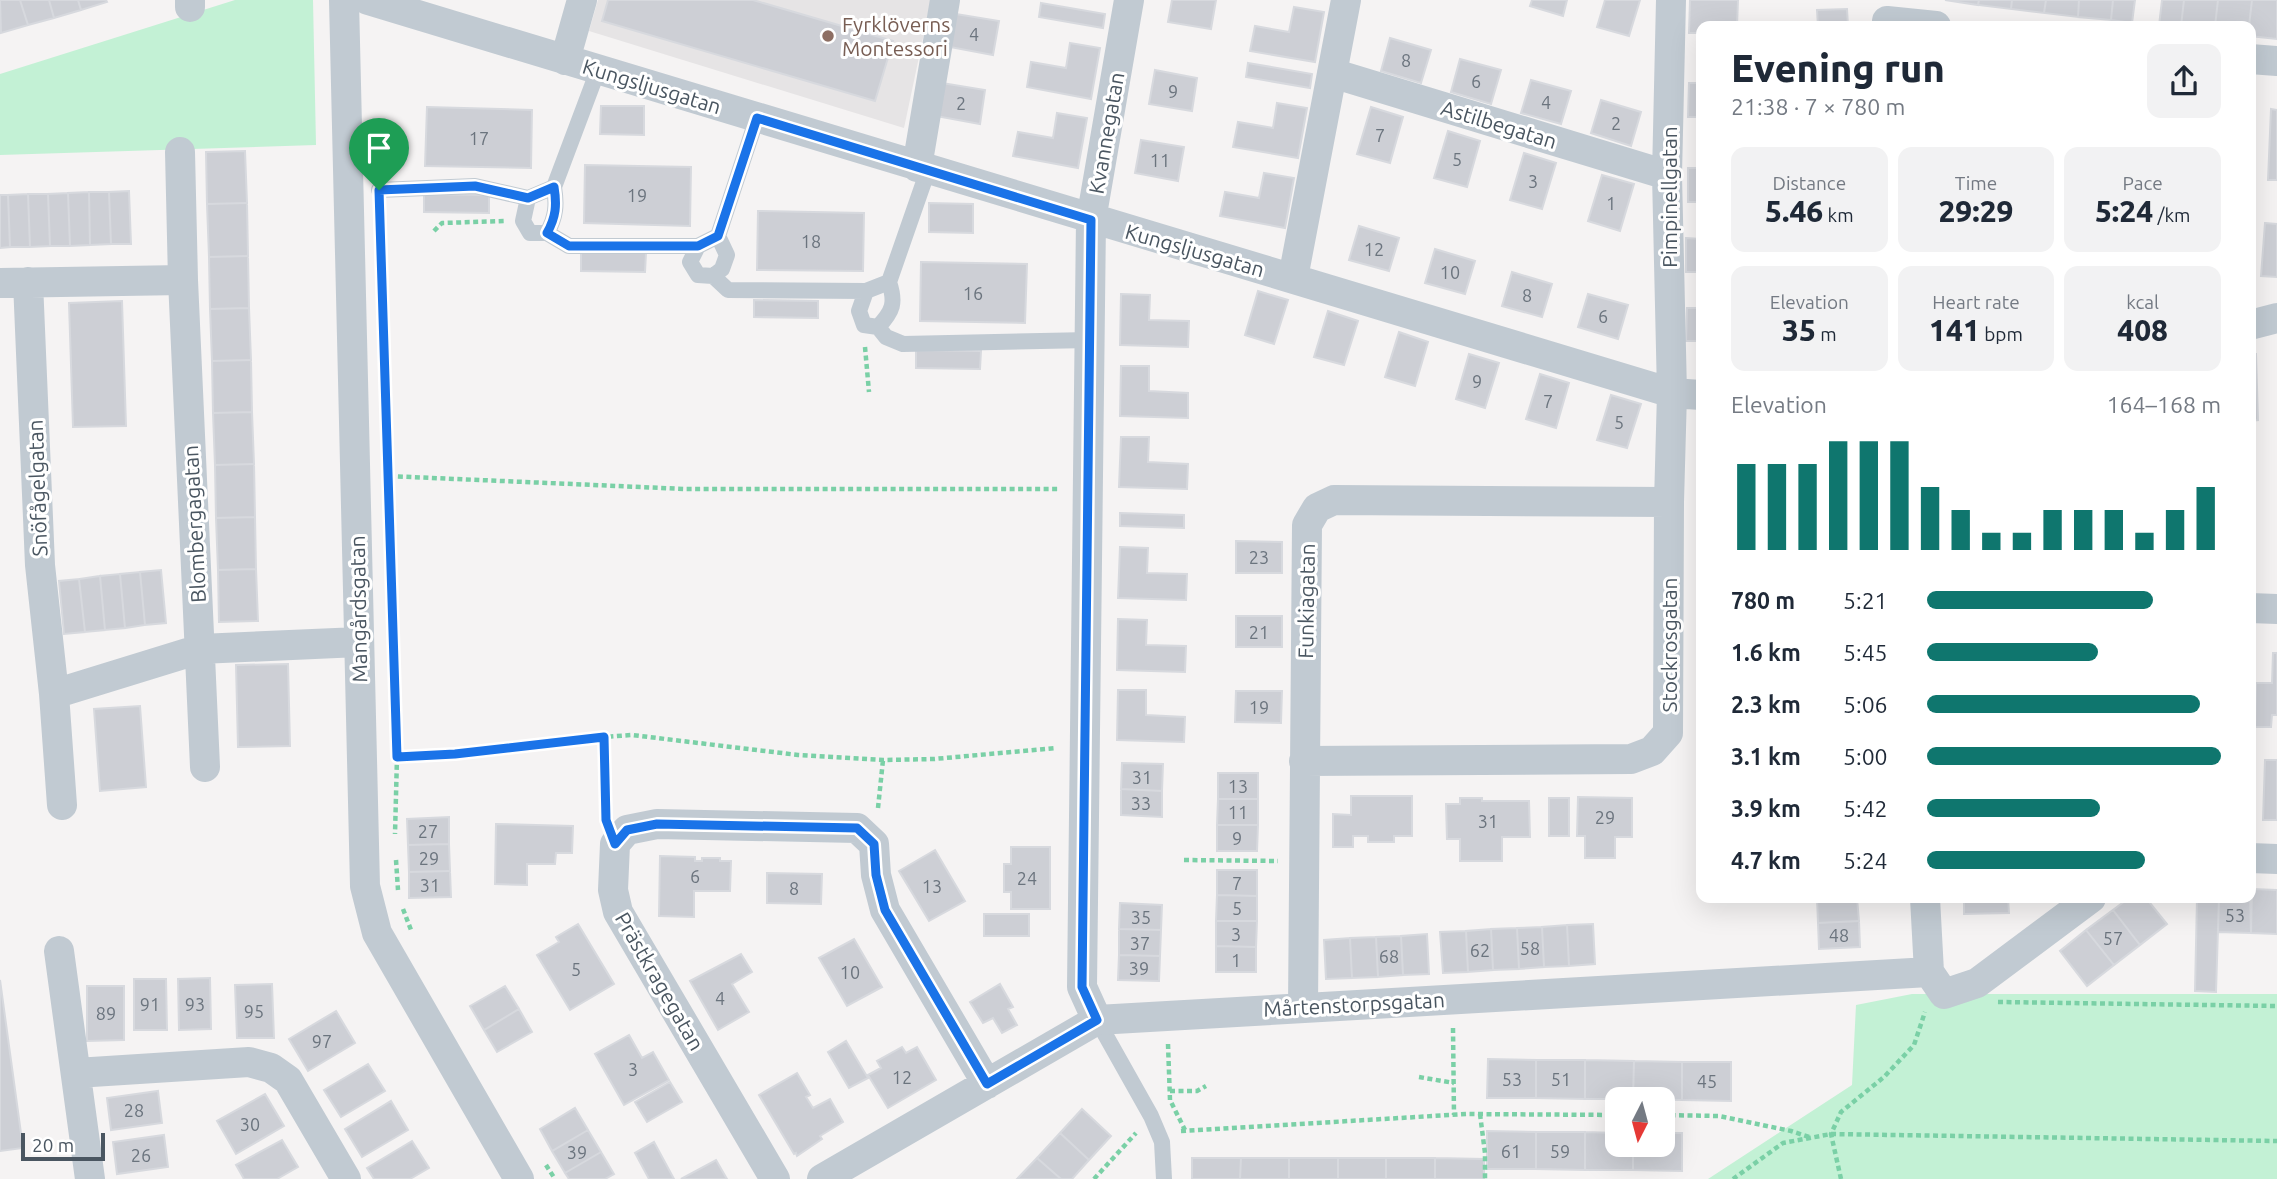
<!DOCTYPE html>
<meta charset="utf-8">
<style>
body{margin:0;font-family:Ubuntu,sans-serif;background:#f2f2f3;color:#1f2937;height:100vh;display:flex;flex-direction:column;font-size:26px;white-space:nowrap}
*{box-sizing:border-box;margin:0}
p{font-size:23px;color:#747a83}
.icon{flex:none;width:38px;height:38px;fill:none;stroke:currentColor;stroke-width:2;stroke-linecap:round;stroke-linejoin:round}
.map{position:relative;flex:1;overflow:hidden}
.drawer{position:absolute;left:1696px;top:21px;width:560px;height:882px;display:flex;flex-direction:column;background:#fff;border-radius:14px;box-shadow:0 7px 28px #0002}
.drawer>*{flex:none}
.needle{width:46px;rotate:186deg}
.controls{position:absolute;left:1605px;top:1087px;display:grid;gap:14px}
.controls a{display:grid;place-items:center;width:70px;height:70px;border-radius:14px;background:#fff;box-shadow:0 7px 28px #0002;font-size:35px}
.scale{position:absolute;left:21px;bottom:18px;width:84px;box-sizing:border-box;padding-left:7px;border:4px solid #4a5661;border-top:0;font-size:19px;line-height:24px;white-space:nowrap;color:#4a5661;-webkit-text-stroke:5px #fff;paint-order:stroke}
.pin{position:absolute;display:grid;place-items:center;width:60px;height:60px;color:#fff;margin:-72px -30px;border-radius:50% 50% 50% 0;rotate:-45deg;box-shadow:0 0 7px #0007}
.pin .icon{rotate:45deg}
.round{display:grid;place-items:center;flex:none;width:74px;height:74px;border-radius:14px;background:#f2f2f3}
.head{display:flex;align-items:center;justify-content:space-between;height:119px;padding:0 35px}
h1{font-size:38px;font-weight:800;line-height:52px}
.metrics{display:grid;grid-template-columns:repeat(3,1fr);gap:10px;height:119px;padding:7px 35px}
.metrics div{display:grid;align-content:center;border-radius:14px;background:#f2f2f3;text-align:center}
.metrics b{font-size:30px;font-weight:800}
.metrics small{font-size:19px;font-weight:400}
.metrics p{font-size:19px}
.chart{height:196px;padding:14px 35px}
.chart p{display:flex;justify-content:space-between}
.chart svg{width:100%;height:126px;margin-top:7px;stroke:#0f766e;stroke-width:6}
ul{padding:0 35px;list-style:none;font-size:23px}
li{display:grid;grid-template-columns:112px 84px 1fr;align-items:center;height:52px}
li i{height:18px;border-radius:9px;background:#0f766e}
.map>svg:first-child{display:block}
.education{fill:#e6e4e5}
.green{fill:#c3f1d5}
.building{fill:#cdcfd5;stroke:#d7d9de;stroke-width:2}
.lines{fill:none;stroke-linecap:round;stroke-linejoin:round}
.path{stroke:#7ad0a6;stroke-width:4.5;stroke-dasharray:5 3.5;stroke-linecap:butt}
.lane{stroke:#c1cad2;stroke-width:16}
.street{stroke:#c1cad2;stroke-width:30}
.route-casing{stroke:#fff;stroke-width:14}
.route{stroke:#1a73e8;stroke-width:9}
.education-dot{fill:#8d6e63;stroke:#fff;stroke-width:2.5}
.labels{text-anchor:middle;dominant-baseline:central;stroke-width:6;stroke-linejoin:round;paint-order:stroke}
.number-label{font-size:18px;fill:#6b747e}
.education-label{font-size:21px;fill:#785e54;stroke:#fff;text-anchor:start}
.street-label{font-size:21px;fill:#4a5661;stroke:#fff}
</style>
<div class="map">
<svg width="2277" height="1179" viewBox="0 0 2277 1179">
<rect width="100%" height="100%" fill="#f5f3f3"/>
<path class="education" d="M598,0H931L904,128L589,31Z"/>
<path class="green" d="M235,0H313L316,145L0,155V74Z
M1912,994H2277V1179H1708L1852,1085L1856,1005Z"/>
<path class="building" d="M0,0H20L28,25L1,33Z
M20,0H49L54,18L28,25Z
M49,0H78L81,10L54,18Z
M78,0H106L107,2L81,10Z
M608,0H753L893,41L875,101L602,21Z
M1172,0H1216L1211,29L1168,22Z
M1532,0H1567L1563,16L1530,6Z
M1605,0H1640L1629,36L1597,27Z
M1690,0H1738L1737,26H1701V33H1689Z
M1945,0H1979L1978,5Z
M1979,0H2012L2011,9L1978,5Z
M2012,0H2046L2044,13L2011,9Z
M2046,0H2079L2078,17L2044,13Z
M2079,0H2113L2111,20L2078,17Z
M2113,0H2135L2132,23L2111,20Z
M2162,0H2184L2181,26H2159Z
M2184,0H2218L2215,26H2181Z
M2218,0H2252L2249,26H2215Z
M2252,0H2277V39L2250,36L2249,26Z
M1041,3L1105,14L1103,28L1039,17Z
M1294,7L1324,12L1315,62L1250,51L1255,26L1289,32Z
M1847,9L1848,26H1818L1817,10Z
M956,14L999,21L993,55L950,47Z
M1390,38L1431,50L1421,83L1381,71Z
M1070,43L1100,48L1091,99L1027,87L1031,62L1066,68Z
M1460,59L1501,70L1491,104L1451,92Z
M1248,63L1312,74L1310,88L1246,77Z
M1155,70L1197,78L1192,111L1149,104Z
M1531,80L1571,91L1561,124L1521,113Z
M942,83L985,90L980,124L936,116Z
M1689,83H1701V117H1688Z
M1601,100L1641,112L1631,146L1591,133Z
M1277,103L1307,108L1298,158L1233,147L1238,122L1273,128Z
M601,106H644V135L600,134Z
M427,107L532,110L531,168L425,166Z
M1371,107L1403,117L1390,163L1357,154Z
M2271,109L2277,110V180H2268Z
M1057,113L1087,118L1078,168L1013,156L1018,132L1053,138Z
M1448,131L1480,141L1467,187L1434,178Z
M1141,140L1184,147L1178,181L1135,173Z
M245,151L247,203L207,204L206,152Z
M1524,153L1556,163L1542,209L1510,200Z
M585,165L691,167L690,226L584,223Z
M1688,168H1701V202H1688Z
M1264,173L1294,178L1285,228L1220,216L1225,192L1259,198Z
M1602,175L1634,184L1620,231L1588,221Z
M129,191L131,244H111L109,192Z
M89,192H109L111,244L90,245Z
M89,192L90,245L70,246L68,193Z
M68,193L70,246H50L48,194Z
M28,194H48L50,246L30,247Z
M28,194L30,247H10L8,195Z
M424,194L489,195V213L424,212Z
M0,195H8L10,247L0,248Z
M247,203L248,256L209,257L207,204Z
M929,203L973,204V233L929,232Z
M758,211L864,213L863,271L757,270Z
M2265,223L2277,224V277L2261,276Z
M1359,226L1399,238L1389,271L1349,260Z
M1686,238L1701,239V272H1686Z
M1435,249L1475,261L1465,294L1425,283Z
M581,252L646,253L645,272L581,271Z
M248,256L249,308L210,309L209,257Z
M921,262L1027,264L1025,323L920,321Z
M1512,272L1552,284L1542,317L1502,306Z
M1258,291L1288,300L1274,344L1245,335Z
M1121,294L1150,295L1149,320L1189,321L1188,347L1120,345Z
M1588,294L1628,305L1618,339L1578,327Z
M754,300L818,301V318L754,317Z
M122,301L126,426L73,427L69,303Z
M249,308L251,360L212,361L210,309Z
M1687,308H1701V341H1686Z
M1328,311L1358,321L1344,365L1314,357Z
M1399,332L1428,342L1415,386L1385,377Z
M916,350L981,351L980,369L916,368Z
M1469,354L1499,363L1485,408L1456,399Z
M2250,354H2256L2258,420L2250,421Z
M251,360L252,412L213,413L212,361Z
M1121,366H1149V391L1188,393V418L1120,416Z
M1540,374L1569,383L1556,428L1526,419Z
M1611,395L1641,404L1627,448L1597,440Z
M252,412L254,464L215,465L213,413Z
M1121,437H1149L1148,462L1188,464L1187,489L1119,487Z
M254,464L255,517L216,518L215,465Z
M1120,513L1184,515V528L1120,526Z
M255,517L256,569L218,570L216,518Z
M1236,541L1282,542V573H1236Z
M1120,547L1148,548L1147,573L1187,574L1186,600L1118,598Z
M256,569L258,621L219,622L218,570Z
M161,570L166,623L145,625L140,572Z
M140,572L145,625L125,628L120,574Z
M120,574L125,628L105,630L100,576Z
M100,576L105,630L85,632L79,579Z
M79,579L85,632L64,634L59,581Z
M1236,616H1282V647H1236Z
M1118,619L1147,620L1146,645L1186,646L1185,672L1117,670Z
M2273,653H2277V715H2272L2271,727H2255L2256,683H2272Z
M288,664L290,746L238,747L236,665Z
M1118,690H1146V715L1185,717L1184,742L1117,740Z
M1236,691H1282L1281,723L1235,722Z
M140,706L146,787L100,791L94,709Z
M2265,760H2277V820H2263Z
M1122,763L1163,764L1162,791L1121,789Z
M1218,773H1258V799H1218Z
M1121,789L1162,791V817L1121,815Z
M1351,796H1412V836H1394V842H1368V836H1353V847H1333V814L1351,815Z
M1578,797L1632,798V837H1615V858H1585V836H1577Z
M1460,798H1482V801H1529L1530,837H1502V861H1460V839H1447L1446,804H1460Z
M1549,798H1569V836H1549Z
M1218,799H1258V825H1217Z
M449,817V844L408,845L407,819Z
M496,824L573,826L572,853H556L555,864H527V885L495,884Z
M1217,825H1258L1257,851H1217Z
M449,844L450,871L409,872L408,845Z
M1011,847H1050V909H1011V892H1004V864H1011Z
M935,850L965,901L929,921L899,871Z
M660,856L695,857V861H702V858H720V861H731L730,891H694V917L659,916Z
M1217,870H1257V896L1217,895Z
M450,871L451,897L409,898V872Z
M767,873L822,874L821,904L767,903Z
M2250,889L2251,933L2218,932L2219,898H2250Z
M2252,889L2277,890V934L2251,933Z
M1217,895L1257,896V921H1216Z
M1817,898H1857L1859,921L1818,923Z
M1964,898H2008L2009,913L1964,914Z
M2129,898H2146L2167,924L2140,945L2113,910Z
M2197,898H2219L2216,992L2195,991Z
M1120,903L1162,905L1161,930L1119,929Z
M2113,910L2140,945L2114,965L2086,930Z
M984,914H1029V936H984Z
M1216,921H1257L1256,947L1216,946Z
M1859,921L1860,947L1819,949L1818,923Z
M578,924L614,984L570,1010L537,955L559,942L556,937Z
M1593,924L1595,964L1569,966L1567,925Z
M1567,925L1569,966L1544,967L1542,927Z
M1542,927L1544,967L1519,969L1517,928Z
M1517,928L1519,969L1493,970L1491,929Z
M1119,929L1161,930L1160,956L1119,955Z
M1491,929L1493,970L1468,972L1466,931Z
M2086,930L2114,965L2087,986L2060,951Z
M1466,931L1468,972L1443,973L1440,932Z
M1427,934L1429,974L1403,975L1401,936Z
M1401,936L1403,975L1378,977L1376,937Z
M1376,937L1378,977L1352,978L1350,938Z
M1350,938L1352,978L1326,979L1324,940Z
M854,939L882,987L847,1006L819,958Z
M1216,946L1256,947V972H1216Z
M741,954L752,972L732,984L749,1012L718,1030L690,981Z
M1119,955L1160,956L1159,981L1118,980Z
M210,978L211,1029L179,1030L178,979Z
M134,979H166L167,1030H134Z
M0,980L23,1148L0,1151Z
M272,984L274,1038H237L235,985Z
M1000,984L1013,1007L1008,1009L1017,1025L1002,1033L993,1018L983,1023L970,1002Z
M87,986H124V1040L87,1041Z
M505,986L519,1009L484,1030L470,1006Z
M519,1009L532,1032L497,1052L484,1030Z
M336,1011L355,1043L308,1071L289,1039Z
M629,1035L642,1058L653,1052L669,1080L624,1105L595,1054Z
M846,1041L868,1078L849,1088L828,1052Z
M902,1047L906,1053L917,1047L936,1080L888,1108L868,1075L881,1068L877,1061Z
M1488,1059L1536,1060V1098H1487Z
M1536,1060H1585V1099L1536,1098Z
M1585,1060L1634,1061L1633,1099H1585Z
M1634,1061L1682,1062V1100L1633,1099Z
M1682,1062H1731V1101L1682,1100Z
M368,1064L385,1091L341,1117L324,1090Z
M797,1073L810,1095L806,1097L813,1108L830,1099L843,1122L820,1136L822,1139L797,1156L796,1153L794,1154L759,1095Z
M670,1082L682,1102L647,1122L635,1102Z
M158,1091L162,1123L111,1130L107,1098Z
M265,1094L284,1126L236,1154L217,1121Z
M391,1101L408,1130L362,1157L345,1129Z
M575,1108L588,1130L552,1151L540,1129Z
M1082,1109L1111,1136L1089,1160L1060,1133Z
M588,1130L601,1152L565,1173L552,1151Z
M1487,1131L1536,1132V1169H1487Z
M1536,1132H1585V1170L1536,1169Z
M1585,1132L1617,1133V1144H1633V1170H1585Z
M1060,1133L1089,1160L1072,1179H1061L1037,1158Z
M1662,1133H1682V1171L1633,1170V1144H1662Z
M164,1135L168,1167L117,1174L113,1142Z
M282,1140L298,1167L277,1179H244L236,1165Z
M412,1141L429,1168L410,1179H374L367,1168Z
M654,1142L674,1179H649L635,1153Z
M601,1152L614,1174L605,1179H569L565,1173Z
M1037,1158L1061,1179H1017Z
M1192,1158H1241L1240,1179H1192Z
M1241,1158H1289V1179H1240Z
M1289,1158H1338V1179H1289Z
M1338,1158H1386V1179H1338Z
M1386,1158H1435V1179H1386Z
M1435,1158L1484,1159V1179H1435Z
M716,1160L727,1179H681Z"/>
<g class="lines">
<path class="path" d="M434,231L442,223L504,221
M382,282L388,476L685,489H1059
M865,347L869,392
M388,476L397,757L395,834
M604,737L606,810
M397,757L455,754L575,739L632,735L798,755L883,760L934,759L1057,748
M878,808L883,760
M396,860L398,890
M1184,860L1278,861
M403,909L411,930
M1998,1002L2277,1006
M1453,1028L1454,1115
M1168,1044L1170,1100L1185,1130
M1419,1077L1454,1083
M1170,1091H1197L1206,1086
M1480,1114L1485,1153V1179
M1662,1115L1719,1116L1791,1131L1809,1137
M1181,1131L1467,1114L1617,1115
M546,1165L555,1179
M1094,1179L1136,1133
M1733,1179L1783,1143L1831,1134L2277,1141
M1841,1179L1831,1134L1841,1112L1884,1077L1914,1045L1925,1012"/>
<path class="lane" d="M554,187C557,205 556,217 547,233H530L523,221L528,198L554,187L598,70
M379,190L475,186L528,198
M547,233L569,246H698
M718,236L727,255L722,269L713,276L698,275L690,262L698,246L718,236L757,118
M713,276L728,290L866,291
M889,282C896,303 893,311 878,327L864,325L859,311L866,291L889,282L928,170
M878,327L886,337L903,344L1090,340
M1097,1020L1151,1116L1162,1142L1164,1179"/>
<path class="street" d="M190,0V7
M344,0L365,886L377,933L519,1179
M368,0C802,134 1238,261 1672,393L1701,395
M1887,21L1936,26
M2250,59L2277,61
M565,60L582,0
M1332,73L1667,175
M180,152L183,280L205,767
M917,167L945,0
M1293,278L1346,0
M28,282L40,565L54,694
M0,283L183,280
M2250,325L2277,318
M2250,608L2277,609
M1304,761L1631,759L1652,751L1668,733L1669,502L1672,393L1667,175L1671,0
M62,805L54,694L200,649L359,642
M2250,858L2277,859
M1925,898L1929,972L1944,994L1977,983L2091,898
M59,951L90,1179
M1303,1008L1307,525L1317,508L1334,500L1669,502
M1097,1020L1082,987L1091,220L1129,0
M76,1073L249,1062L271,1068L288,1080L346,1179
M775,1179L618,912L613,890L615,844L627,830L657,824L857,828L874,844L876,875L885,910L987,1084
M822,1179L1097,1020L1929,972"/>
</g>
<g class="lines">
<defs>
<path id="route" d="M757,118L1091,220L1082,987L1097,1020L987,1084L885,910L876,875L874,844L857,828L657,824L627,830L615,844L606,820L604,737L455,754L397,757L379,190L475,186L528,198L554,187C557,205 556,217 547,233L569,246H698L718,236Z"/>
</defs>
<use href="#route" class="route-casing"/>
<use href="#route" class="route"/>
</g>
<circle class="education-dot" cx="828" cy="36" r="7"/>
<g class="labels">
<g class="number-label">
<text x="974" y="34">4</text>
<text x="1406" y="60">8</text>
<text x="1476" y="81">6</text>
<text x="1173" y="91">9</text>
<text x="1546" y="102">4</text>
<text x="961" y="103">2</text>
<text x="1616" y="123">2</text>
<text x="1380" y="135">7</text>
<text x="479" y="138">17</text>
<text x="1457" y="159">5</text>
<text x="1160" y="160">11</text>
<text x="1533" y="181">3</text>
<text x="637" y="195">19</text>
<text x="1611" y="203">1</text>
<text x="811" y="241">18</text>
<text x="1374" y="249">12</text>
<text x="1450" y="272">10</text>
<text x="973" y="293">16</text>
<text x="1527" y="295">8</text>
<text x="1603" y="316">6</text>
<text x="1477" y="381">9</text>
<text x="1548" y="401">7</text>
<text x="1619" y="422">5</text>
<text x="1259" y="557">23</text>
<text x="1259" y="632">21</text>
<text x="1259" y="707">19</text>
<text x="1142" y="777">31</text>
<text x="1238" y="786">13</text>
<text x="1141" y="803">33</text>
<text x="1238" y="812">11</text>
<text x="1605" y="817">29</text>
<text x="1488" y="821">31</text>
<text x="428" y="831">27</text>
<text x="1237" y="838">9</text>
<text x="429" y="858">29</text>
<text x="695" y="876">6</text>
<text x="1027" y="878">24</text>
<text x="1237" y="883">7</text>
<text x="430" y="885">31</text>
<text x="932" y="886">13</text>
<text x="794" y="888">8</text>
<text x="1237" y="908">5</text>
<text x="2235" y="915">53</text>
<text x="1141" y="917">35</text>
<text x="1236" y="934">3</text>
<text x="1839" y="935">48</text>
<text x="2113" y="938">57</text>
<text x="1140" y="943">37</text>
<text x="1530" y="948">58</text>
<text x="1480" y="950">62</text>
<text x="1389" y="956">68</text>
<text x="1236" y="960">1</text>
<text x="1139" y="968">39</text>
<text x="576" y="969">5</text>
<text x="850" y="972">10</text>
<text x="720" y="998">4</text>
<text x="150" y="1004">91</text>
<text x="195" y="1004">93</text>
<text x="254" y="1011">95</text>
<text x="106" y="1013">89</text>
<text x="322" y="1041">97</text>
<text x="633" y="1069">3</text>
<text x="902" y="1077">12</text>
<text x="1512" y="1079">53</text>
<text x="1561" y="1079">51</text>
<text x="1707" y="1081">45</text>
<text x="134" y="1110">28</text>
<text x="250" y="1124">30</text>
<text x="1511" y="1151">61</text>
<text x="1560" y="1151">59</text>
<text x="577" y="1152">39</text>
<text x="141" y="1155">26</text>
</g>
<g class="education-label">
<text x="842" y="24">Fyrklöverns<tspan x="842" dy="24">Montessori</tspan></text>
</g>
<g class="street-label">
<text transform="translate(652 86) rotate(17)">Kungsljusgatan</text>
<text transform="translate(1499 124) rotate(17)">Astilbegatan</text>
<text transform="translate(1106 133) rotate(-80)">Kvannegatan</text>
<text transform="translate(1669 197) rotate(-90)">Pimpinellgatan</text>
<text transform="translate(1195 250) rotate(16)">Kungsljusgatan</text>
<text transform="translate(37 488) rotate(-92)">Snöfågelgatan</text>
<text transform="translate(194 524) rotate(-93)">Blombergagatan</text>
<text transform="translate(1306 601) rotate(-89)">Funkiagatan</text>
<text transform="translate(358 609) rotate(-91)">Mangårdsgatan</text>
<text transform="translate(1669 645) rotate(-90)">Stockrosgatan</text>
<text transform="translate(660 981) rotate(60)">Prästkragegatan</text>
<text transform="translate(1354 1004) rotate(-3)">Mårtenstorpsgatan</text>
</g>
</g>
</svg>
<div class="controls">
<a><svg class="needle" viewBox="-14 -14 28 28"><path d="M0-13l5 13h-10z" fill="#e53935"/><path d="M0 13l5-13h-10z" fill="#747a83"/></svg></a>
</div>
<div class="scale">20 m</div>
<div class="pin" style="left:379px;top:190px;background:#1e9e55"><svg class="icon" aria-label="arrive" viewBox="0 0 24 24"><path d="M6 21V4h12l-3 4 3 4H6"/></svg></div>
<section class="drawer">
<div class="head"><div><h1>Evening run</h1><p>21:38 · 7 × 780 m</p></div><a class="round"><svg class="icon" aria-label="share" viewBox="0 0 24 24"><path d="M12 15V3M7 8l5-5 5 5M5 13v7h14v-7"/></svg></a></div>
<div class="metrics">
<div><p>Distance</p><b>5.46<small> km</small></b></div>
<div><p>Time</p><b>29:29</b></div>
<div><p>Pace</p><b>5:24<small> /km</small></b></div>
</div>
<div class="metrics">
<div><p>Elevation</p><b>35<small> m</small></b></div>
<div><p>Heart rate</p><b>141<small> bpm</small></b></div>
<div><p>kcal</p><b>408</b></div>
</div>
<div class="chart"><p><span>Elevation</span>164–168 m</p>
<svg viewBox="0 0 160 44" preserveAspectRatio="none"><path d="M5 44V14M15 44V14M25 44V14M35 44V6M45 44V6M55 44V6M65 44V22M75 44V30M85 44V38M95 44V38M105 44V30M115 44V30M125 44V30M135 44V38M145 44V30M155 44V22"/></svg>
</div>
<ul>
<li><b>780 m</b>5:21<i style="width:77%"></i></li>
<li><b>1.6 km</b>5:45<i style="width:58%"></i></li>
<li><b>2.3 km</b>5:06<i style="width:93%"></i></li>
<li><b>3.1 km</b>5:00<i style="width:100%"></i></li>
<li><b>3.9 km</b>5:42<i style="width:59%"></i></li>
<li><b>4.7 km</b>5:24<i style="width:74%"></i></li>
</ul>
</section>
</div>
